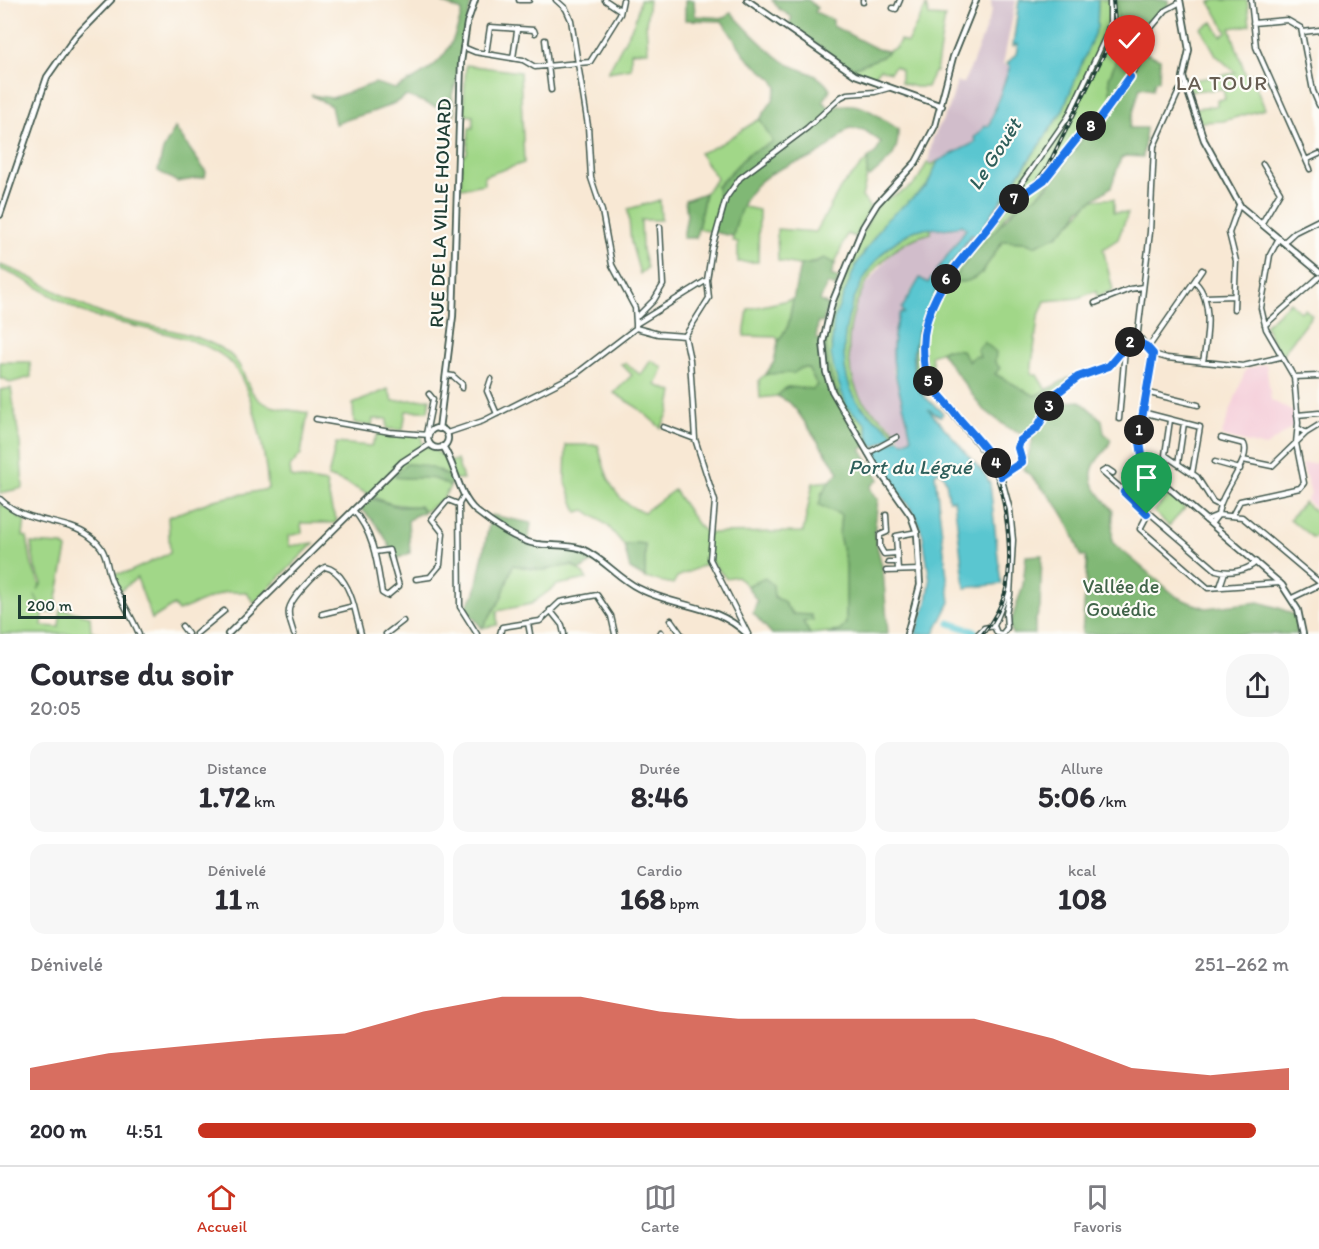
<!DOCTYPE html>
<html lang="fr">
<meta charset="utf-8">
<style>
body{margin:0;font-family:Itim,sans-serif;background:#f7f7f7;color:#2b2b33;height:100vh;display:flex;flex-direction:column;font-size:22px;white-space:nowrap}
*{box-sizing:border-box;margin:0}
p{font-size:20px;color:#7c7c81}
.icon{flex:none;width:33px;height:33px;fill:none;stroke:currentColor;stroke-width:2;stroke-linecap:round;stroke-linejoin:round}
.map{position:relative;height:634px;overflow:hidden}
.drawer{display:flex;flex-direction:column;background:#fff;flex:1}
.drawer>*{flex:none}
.scale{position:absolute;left:18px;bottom:15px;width:108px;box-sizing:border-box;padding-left:6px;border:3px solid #1f3d34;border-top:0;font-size:16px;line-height:21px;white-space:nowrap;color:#1f3d34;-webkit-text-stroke:4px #fdfcf7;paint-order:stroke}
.pin{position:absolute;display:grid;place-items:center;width:51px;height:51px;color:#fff;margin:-62px -26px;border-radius:50% 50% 50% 0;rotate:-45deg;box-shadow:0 0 6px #0007}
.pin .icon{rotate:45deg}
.km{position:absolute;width:30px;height:30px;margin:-15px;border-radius:50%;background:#222;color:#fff;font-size:16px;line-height:30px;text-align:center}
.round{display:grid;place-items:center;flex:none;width:63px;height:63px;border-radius:24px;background:#f7f7f7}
.overview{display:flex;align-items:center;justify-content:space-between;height:102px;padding:0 30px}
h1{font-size:33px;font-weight:800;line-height:45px}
.stats{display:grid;grid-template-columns:repeat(3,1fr);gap:9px;height:102px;padding:6px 30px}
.stats div{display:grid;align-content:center;border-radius:15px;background:#f7f7f7;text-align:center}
.stats b{font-size:30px;font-weight:800}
.stats small{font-size:16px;font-weight:400}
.stats p{font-size:16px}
.chart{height:168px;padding:12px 30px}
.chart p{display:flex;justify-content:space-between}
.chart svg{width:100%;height:108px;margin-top:6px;fill:#c8321e;opacity:.7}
ul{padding:0 30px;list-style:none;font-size:20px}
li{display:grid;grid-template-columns:96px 72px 1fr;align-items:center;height:45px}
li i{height:15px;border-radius:8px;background:#c8321e}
.tab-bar{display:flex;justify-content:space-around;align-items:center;height:84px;border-top:2px solid #e1e1e2;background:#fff;font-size:16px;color:#7c7c81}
.tab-bar a{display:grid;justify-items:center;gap:3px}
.tab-bar .selected{color:#c8321e}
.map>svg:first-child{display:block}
.built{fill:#f5cfda}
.industrial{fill:#d1bdcb}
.green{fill:#a1d788;stroke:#608a5e;stroke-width:1.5}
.forest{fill:#80b874;stroke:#507a54;stroke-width:1.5}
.water{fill:#5ac6d0;stroke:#3c8282;stroke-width:1.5}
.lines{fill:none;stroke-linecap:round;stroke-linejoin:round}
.river{stroke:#5ac6d0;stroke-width:7}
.minor-casing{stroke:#40574c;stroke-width:7}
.tertiary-casing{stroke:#40574c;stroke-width:8}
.minor{stroke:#fff;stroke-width:4}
.tertiary{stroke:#fff;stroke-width:4.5}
.rail-casing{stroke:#1f3d34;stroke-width:4}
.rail{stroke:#fdfcf7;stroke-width:1.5;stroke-dasharray:4.5;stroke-linecap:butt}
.route-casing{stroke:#fff;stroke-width:12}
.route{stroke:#1a73e8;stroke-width:8}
.labels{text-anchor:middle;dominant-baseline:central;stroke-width:4.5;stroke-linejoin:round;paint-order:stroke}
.street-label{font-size:20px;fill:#1f3d34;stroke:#fdfcf7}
.park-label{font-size:20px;fill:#406449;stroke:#fdfcf7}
.neighbourhood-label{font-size:21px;letter-spacing:1.5px;fill:#675e53;stroke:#fdfcf7}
.water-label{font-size:21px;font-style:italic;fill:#2e5f5b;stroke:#fdfcf7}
</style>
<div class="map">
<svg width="1319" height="634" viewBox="0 0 1319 634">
<rect width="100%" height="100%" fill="#fdfcf7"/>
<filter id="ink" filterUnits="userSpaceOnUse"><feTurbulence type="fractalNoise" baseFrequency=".0167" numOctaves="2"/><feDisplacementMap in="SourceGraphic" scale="12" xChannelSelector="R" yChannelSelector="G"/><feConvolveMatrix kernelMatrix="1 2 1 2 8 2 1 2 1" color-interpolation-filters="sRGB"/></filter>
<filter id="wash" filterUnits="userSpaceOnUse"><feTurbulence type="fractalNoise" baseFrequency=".008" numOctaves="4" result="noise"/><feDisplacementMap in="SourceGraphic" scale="24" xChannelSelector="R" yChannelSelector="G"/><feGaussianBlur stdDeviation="1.35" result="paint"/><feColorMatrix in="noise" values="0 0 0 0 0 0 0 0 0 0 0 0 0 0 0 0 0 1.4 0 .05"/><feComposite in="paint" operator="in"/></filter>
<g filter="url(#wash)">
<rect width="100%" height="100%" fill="#f8e8d4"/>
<path class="built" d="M1266,364L1271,400L1294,412L1295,425L1265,447L1221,436L1246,369Z
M1319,463V512L1306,500L1311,494L1302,464Z"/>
<path class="industrial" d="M991,0H1016L1003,64L1010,67L988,127L985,126L974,138L976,142L930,165L928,162L933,138L949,108L957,82L963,83L971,67L992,11Z
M1002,200L1008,205L940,291L934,288L972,234L976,237Z
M960,225L966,229L964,231L928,283L920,278L910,292L893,338V371L906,411L911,438L904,442L890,424L862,402L859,396L851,373L847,330L862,291L893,251L919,236L931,233V228Z"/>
<path class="green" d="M640,0H649L646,24L648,51L631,52V68L608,72L635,21Z
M1098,0H1117L1119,53L1109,78L1112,107L1033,201C998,206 989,246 982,274L985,264L1003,241L1024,242L1034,246C1046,238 1065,230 1075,219C1090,201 1088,198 1114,199V212L1128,213L1118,239L1103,249L1113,290L1097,297L1096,291L1078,298L1045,301L1038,318L1031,374L1037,375L1046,390L1035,396L995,374L981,358L969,362L947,349L931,355L935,380L926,383L923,375L916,377C912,343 921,319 937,289L940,290L959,262L1008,205L1002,200L1062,112L1097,27Z
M1217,0H1247L1250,25L1230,28L1246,76L1251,74L1265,109L1223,121L1200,122L1195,108L1217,106V100L1225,99L1223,89L1190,91L1187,81L1236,73L1216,55L1201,28L1213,22L1221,36L1227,32L1210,2Z
M926,6L929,16L945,17L936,72H934L927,87H915L901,83V70L895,66L890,72L880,69L872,79L850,69L882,57L888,51L896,48L900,40L907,43Z
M466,65L520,72L524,163L484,176L485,184L461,188V159L467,153L469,128H473V116L463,115Z
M760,119L773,142L748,154L717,186L719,198L713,232L698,229L705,193L717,178L699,153C723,146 738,131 760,119Z
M868,159L867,176L862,197L870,207L856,237L847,234L835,264L824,258L803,266L778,261L777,229L816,232L841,187Z
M938,161L927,186L886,221L856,265L834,370L847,407L866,424L870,443L875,446H867C814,360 816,347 854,255C859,242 871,210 881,202C889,196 904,193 913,185C919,180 923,169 928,162L931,165Z
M660,200L661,220H641L642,250L647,268L640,274L631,242L628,209Z
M740,206L759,210L758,262H738V242L733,241V236Z
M921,228H931V233C865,248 832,331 857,391C864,410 886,418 897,434H893C883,423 864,413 856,400C823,344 860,248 921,228Z
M0,265C37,277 61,297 95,311C135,328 184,326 222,349C247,363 243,387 259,400C271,409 293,410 308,413L301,454L290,467L291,477L326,483L332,510L337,520L335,523H301L302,533L288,536L289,546L314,543L254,603L246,592H225L178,611L174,605L152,619L137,578L120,591L113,574L129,572L170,553L168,517L214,500L268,489C266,457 253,382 228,360C199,334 131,328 94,316C62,306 34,281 0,269Z
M793,299L788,326L778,342L777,337L744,336L748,309Z
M1290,302L1300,312L1305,309L1312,315L1280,357L1265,325Z
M651,360L663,368L656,385L673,392L669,412L661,428L638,408L614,393L632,375L621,364L625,363L641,375Z
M0,362H30L31,377L10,383L5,379H0Z
M801,368H808L818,385L813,389L787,387L777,396L760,398L759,380C769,367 788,378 801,368Z
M11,388L20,444L23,488L0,493V390Z
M388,389L393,401L430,399L428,411H406L403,430L387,429V419H373L372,426L354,423L353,404Z
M379,432L422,436V443C433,451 441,451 449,462L457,460L463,479H453L440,470L404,478C422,475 435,475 450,487L442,500L424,512L420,506C375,508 366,487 328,477L336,443L371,446Z
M566,445H598C605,474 613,503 644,512L674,490L698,525L707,533L803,532L813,483L830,481L821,494L841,515L839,535L846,564V623L840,631L810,634C798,613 775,599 759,580L747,586L737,576L726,578L711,562L677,577L673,584L645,578V544L624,545L608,526L585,510L577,512L565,480Z
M1169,494L1185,508L1169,526L1154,512Z
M1304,502L1319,515V531L1313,538L1290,519Z
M0,503L19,515V518L25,519L23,536L27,537L32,566L40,585L38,590L42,583L35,568L31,543L62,545L67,549L54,613L43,612L35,595L43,614L42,626L59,627L61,609L90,616L91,631L101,634H0Z
M513,565C522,567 531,570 541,570C563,570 570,556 587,579L557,585L531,604L497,611V625L482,628L501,599Z"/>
<path class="forest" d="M444,0L471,3L458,77L452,95L455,114L407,96C384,111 360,114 335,124L331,106L311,95L332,98L375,83L395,89C436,68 452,57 462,11L443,3Z
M685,0H694L695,16L725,18L731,12C747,30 763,47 783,61C799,72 819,71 830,90L823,102L831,109C857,96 876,115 898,129C899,156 890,159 870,177L867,176L868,159L877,151L881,142L864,130L849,128C838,138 827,151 813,157C805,161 795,162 787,166C751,180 741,201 733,236L713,232L719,198L717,187L748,154L773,142L760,119L773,100L777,87L773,80L747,58L722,21L685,20Z
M772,0H808L817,8L815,12L833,20V26L877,49L888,51L882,57L850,69L789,25L792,17L779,9Z
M1117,0H1168L1169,5L1149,24L1140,50L1160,59L1159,80L1155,81L1153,89L1140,87L1129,128H1146L1143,157L1126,156L1121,158L1111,187L1079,210L1074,219L1057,236L1034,246L1024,242L1003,241C988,261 980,288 951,281L974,252L1022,202C1047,199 1072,153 1086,133L1091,134L1112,107L1109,78L1119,53Z
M175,128L206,172L205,177L177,182L158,171L163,150Z
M705,193L696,238H683L687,215L685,200Z
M824,258L835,264L831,275L839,278L836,287L827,284L820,301L828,305L823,323L818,322L816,339H825C829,387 842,406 867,446L861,449L879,479L870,487L874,496L878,499L874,534L883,570L888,634H827L840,631L846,623V564L839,535L841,515L819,505C822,491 828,482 839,472L797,411L789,402L777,396L787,387L813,389L817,385L808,368H801L794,373L766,374L774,362L778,342L788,326L800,265L816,263Z
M984,342L996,352L995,362L1000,368L995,374L1035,396L1072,376L1074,382L1062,393L1066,402L1080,401L1102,420L1104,433L1111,439C1108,450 1104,451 1098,459C1082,480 1100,495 1113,510L1112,542L1177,597L1191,603L1206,608L1259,602L1282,609L1296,616L1297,634H1082L1087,563L1085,556H1081C1066,511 1056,502 1024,469L1033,440L1007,427L982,408L941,352L946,349L962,350L969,362L974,356L980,357L977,350Z
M407,464C425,464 438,469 453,479L450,487C431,472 416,481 395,477L397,472Z
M370,498L399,507L420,506L424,512L414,516L408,521L410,553L394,560C389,539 376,522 360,508Z
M491,515L531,523L528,545C548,547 579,546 593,562L580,570L572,565L542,570L513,565L501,599L482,628L465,608L475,593Z
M636,543L645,544V578L630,569L624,545Z
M1042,555L1040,608L1035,622V634H1012L1010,625L1023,585L1026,556Z
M765,578L773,585L774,597L783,601L792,614L811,615L813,620L803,622L810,634H772L753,613L757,601L747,586Z"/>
<path class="water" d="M1019,0H1098L1097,27L1062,112L976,237L972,234L934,287L937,289C922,318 898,366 926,394L919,392L943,413L941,417L928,409L986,476L990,484L1001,584L965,588L954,499L949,500L946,481L941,472L938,471L935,474L950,602L934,634H915L927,602L930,581L923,536L916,516L877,462V450L898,438L904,442L911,438C903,392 882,361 900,313H904L902,308L920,278L928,283L966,229L961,225C945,233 926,224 911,232C857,258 825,347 856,400C864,414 883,422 893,434H897L875,447L870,443L866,424L847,407L834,370L831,354L834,319L856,265L885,221L927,186L938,161L976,142L974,138L985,126H989L1010,66L1007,64L1016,54L1018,44L1013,46Z"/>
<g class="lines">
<path class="river" d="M950,623L975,632"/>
</g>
</g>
<g filter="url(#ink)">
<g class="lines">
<defs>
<path id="minor" d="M519,0H529
M556,0L566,9L571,20L588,126L591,178L602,211L612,265L635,308L636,324
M605,0L620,10
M1251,0L1256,47L1310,169
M863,2V0
M893,8L896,9L900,0
M1253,23L1287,20L1301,28L1313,91L1319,105
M1303,32L1319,30
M545,40L551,90
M463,47L475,52L523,60L535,67L590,62L620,14L623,0
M486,54L490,27L534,30L535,33
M513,58L517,31
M1306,160L1319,154
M1017,189L1025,193L1044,180L1083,131L1096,124L1103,115L1138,64L1150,29L1166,10L1179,3
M1010,199L1025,193
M1262,223L1280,192L1263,164
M1284,242L1295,232L1319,220
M1195,282C1214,300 1207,339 1203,362
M1205,297L1234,296
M1095,303L1130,289L1143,287
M1234,309L1236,261L1229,233L1239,205
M638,316L654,300L663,285L660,227
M1265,325L1319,277
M636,328L658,334L685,336
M1137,334L1153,354L1167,358L1243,366L1280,357
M685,336L709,298L707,280L712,248L726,198L740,178L807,128L841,97L847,94L875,92L889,88
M685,336L690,360L695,439L715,501L710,559L748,634
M1132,339L1146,346
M1148,348L1202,270
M446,375L453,376L462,384V388
M1294,377L1319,376
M491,379L487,391L497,414
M1145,392L1198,405
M1142,412L1200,427L1192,474
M1297,415L1319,413
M316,419L390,432L429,435
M1119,419L1125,349
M1170,420L1165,455L1197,477L1213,502L1219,505
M663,427L695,439
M1298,428L1306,433L1319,425
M447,433L483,421L576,374L636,328V324L707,280
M426,434L433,399L429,394
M1221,438L1244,444C1252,460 1220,491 1218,515L1242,517L1319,582
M868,453L897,437
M1243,460L1272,466L1306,433
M1215,462L1240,469
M1178,464L1184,423
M1113,473L1107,469L1102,472L1216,570C1229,574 1247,571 1256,562
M1001,476L1022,462L1018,448L1020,441L1037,428L1057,393L1078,377L1109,366L1138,332L1150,232L1154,146L1179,91L1185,86
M1124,492L1148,468
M464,495L459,504L460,607L477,634
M0,499C27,525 64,518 89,536C111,551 104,565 113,584C121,601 132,616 139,634
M353,510C374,533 377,563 382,593L387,596L399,586L389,550L375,552
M1149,512L1140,529L1208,588L1280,583
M1233,514L1240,501L1300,488L1304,483L1296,443L1298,423L1294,377L1266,329L1261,308L1270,255L1279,238
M886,515L887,532L880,535V547L884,554L897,553
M1206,520L1218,515L1211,524
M888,562H897
M898,570L896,536L917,532
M886,571L920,570
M416,579L430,577L440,565L443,533L432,519L448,500L458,504
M1220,587L1225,572
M1292,598L1319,585
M550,610L562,625L564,634
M322,614L354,606L361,634
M671,620L681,634
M528,623L530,634
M182,626L188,634
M994,626L1008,591
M994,626L997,633L1003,634
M1003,633L1007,628L1006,613L1010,595L1013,540L1010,510L1001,476L990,453L929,383L922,333L929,310L952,270L996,220L1068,117L1107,34L1110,22V0
M196,634L224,611
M294,634C292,626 286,614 290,606C294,596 316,572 325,567C341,570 350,591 354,606
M386,634L403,621
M500,634L502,627L540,621L560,602L597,595L611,616L615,634
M660,634L661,632
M978,634L984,628L994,626"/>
<path id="tertiary" d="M747,0L855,75L942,106
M1180,0L1189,50L1183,77L1204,140L1241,207L1319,272
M0,215L47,77L75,37L111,0
M1153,354L1139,436L1144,462L1155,476L1282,585L1298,610L1303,634
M428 438a10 10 0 1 1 20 0a10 10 0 1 1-20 0Z
M439,429L453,316L461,62L467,23L475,0
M443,446C456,466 458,495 476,511C491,523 517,541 536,544C551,546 568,544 582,549C603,558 618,578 638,588C675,608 715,603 747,634
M228,634L402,462L430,444
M907,634L920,585L917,533L911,516L877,468L832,391L826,372L823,342L832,303L863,227L877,204L916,162L935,126L953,57L976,0"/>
</defs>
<use href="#minor" class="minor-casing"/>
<use href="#tertiary" class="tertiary-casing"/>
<use href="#minor" class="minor"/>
<use href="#tertiary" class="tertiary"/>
<defs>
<path id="rail" d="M1026,194L1047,168L1108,46L1115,21L1113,0
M933,384C944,413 970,433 987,458C1007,487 1014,560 1005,593C1001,608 992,622 983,634"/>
</defs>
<use href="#rail" class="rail-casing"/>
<use href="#rail" class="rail"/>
</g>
</g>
<g class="lines" filter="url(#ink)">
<defs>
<path id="route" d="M1130,77L1096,124L1083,131L1044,180L1018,198L1008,200C976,251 915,292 924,361C925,368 925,381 931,387C943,397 951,409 961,421C977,439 992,453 1001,476L1022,462L1018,448L1020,441L1037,428L1057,393L1078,377L1109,366L1132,339L1146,346L1153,354L1139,436L1142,455L1148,468L1124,492L1147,514"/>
</defs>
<use href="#route" class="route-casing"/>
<use href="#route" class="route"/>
</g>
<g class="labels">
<g class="street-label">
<text transform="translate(440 213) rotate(-88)">RUE DE LA VILLE HOUARD</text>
</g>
<g class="park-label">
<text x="1121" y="586">Vallée de<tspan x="1121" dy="23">Gouédic</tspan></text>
</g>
<g class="neighbourhood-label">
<text x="1222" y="82">LA TOUR</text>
</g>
<g class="water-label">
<text transform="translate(994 154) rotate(-57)">Le Gouët</text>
<text x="910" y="466">Port du Légué</text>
</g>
</g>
</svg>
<div class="scale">200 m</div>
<div class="pin" style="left:1147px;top:514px;background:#1e9e55"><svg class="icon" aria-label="arrive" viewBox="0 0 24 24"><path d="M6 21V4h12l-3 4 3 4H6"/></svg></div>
<div class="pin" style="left:1130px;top:77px;background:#d93025"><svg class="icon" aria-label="check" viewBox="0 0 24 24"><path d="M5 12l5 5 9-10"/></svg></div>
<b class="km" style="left:1139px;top:430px">1</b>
<b class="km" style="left:1130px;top:342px">2</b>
<b class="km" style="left:1049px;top:406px">3</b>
<b class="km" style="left:996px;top:463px">4</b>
<b class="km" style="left:928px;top:381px">5</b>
<b class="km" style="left:946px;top:279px">6</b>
<b class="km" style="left:1014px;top:199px">7</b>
<b class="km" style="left:1091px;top:126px">8</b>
</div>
<section class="drawer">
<div class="overview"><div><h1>Course du soir</h1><p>20:05</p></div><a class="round"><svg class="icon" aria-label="share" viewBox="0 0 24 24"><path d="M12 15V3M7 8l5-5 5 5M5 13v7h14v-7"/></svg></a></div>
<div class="stats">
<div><p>Distance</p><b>1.72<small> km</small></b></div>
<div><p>Durée</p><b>8:46</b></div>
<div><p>Allure</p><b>5:06<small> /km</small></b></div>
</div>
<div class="stats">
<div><p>Dénivelé</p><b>11<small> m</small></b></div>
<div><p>Cardio</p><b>168<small> bpm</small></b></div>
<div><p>kcal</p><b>108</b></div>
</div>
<div class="chart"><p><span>Dénivelé</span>251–262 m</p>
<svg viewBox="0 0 160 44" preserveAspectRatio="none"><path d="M0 44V35L10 29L20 26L30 23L40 21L50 12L60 6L70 6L80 12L90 15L100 15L110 15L120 15L130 23L140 35L150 38L160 35V44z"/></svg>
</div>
<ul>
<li><b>200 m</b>4:51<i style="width:97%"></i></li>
</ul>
</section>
<nav class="tab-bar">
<a class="selected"><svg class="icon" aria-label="home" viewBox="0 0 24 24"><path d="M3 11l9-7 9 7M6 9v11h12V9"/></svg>Accueil</a>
<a><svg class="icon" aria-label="map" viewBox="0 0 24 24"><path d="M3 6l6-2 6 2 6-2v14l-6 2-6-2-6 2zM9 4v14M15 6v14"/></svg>Carte</a>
<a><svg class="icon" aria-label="saved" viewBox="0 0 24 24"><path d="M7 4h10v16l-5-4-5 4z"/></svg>Favoris</a>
</nav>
